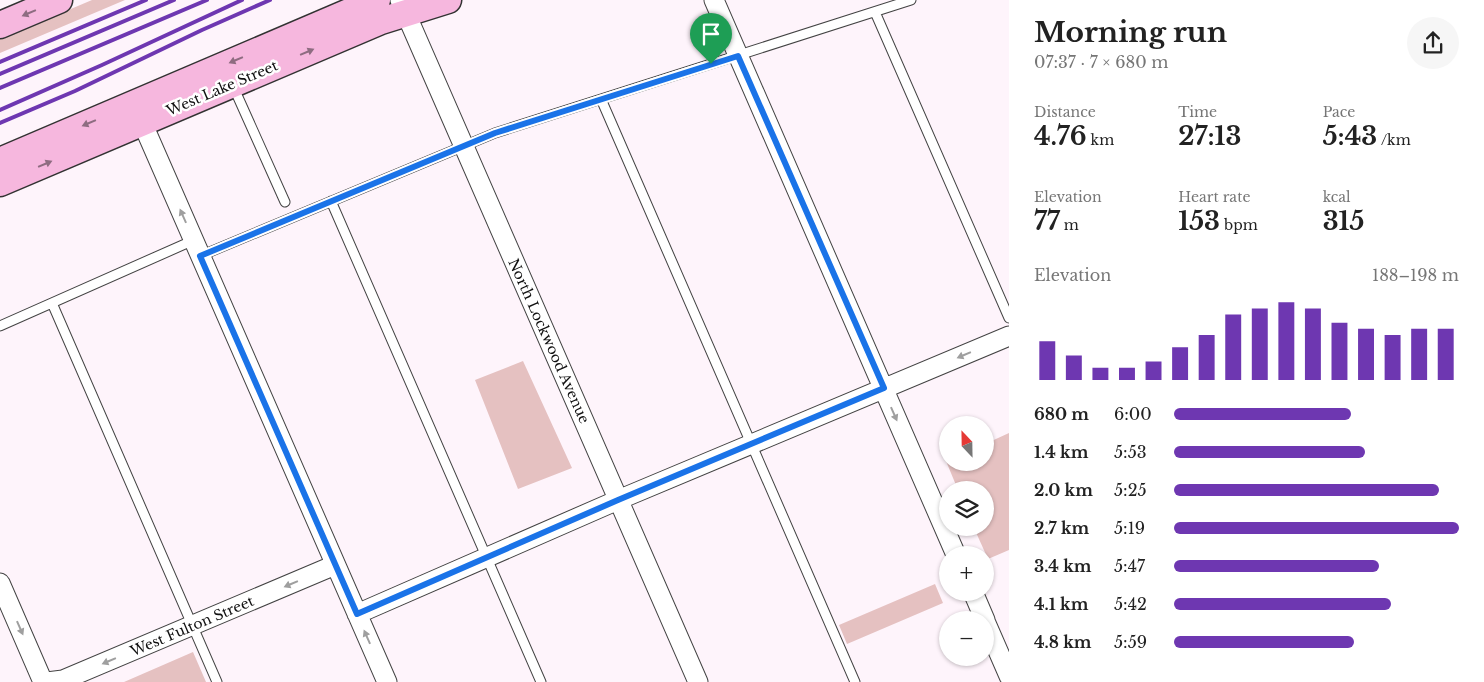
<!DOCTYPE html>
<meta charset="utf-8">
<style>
body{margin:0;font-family:"Libre Baskerville",serif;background:#f6f6f6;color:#222;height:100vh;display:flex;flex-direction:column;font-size:19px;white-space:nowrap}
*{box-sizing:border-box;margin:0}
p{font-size:16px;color:#767676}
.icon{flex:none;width:28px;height:28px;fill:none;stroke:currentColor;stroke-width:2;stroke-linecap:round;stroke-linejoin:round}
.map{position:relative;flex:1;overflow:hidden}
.side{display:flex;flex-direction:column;background:#fff;width:475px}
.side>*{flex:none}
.needle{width:32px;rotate:338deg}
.controls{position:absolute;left:939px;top:416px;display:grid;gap:10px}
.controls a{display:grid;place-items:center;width:55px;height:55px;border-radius:50%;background:#fff;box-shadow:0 1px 4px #0004;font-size:25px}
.pin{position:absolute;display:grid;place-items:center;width:42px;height:42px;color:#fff;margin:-51px -21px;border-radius:50% 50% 50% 0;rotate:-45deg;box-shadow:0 0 5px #0007}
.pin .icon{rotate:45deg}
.round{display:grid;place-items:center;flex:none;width:52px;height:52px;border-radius:26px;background:#f6f6f6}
.head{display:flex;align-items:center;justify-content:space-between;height:85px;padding:0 25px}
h1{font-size:28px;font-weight:800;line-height:38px}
.stats{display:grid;grid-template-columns:repeat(3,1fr);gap:8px;height:85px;padding:5px 25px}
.stats div{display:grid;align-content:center}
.stats b{font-size:25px;font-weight:800}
.stats small{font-size:14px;font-weight:400}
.stats p{font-size:14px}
.chart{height:140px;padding:10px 25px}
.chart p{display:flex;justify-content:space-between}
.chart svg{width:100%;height:90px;margin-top:5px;stroke:#6e37b1;stroke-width:6}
ul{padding:0 25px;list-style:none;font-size:16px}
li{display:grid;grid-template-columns:80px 60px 1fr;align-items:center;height:38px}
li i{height:12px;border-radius:6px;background:#6e37b1}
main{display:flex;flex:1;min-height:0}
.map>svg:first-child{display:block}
.green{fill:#e5c1c1}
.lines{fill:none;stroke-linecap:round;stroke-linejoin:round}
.lane-casing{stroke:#434343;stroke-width:11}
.street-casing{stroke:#434343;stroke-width:21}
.secondary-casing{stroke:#323232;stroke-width:29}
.lane{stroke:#fff;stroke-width:9}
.street{stroke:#fff;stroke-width:19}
.secondary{stroke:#f6b7de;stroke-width:26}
.rail{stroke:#6e37b1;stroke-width:4}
.oneway{fill:#8e6c81}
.oneway2{fill:#9f9f9f}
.route-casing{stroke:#fff;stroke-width:10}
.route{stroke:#1a73e8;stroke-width:6}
.labels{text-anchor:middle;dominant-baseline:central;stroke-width:5;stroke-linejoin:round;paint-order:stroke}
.street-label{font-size:14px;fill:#101010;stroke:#fff}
</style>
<main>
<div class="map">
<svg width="1009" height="682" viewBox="0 0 1009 682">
<rect width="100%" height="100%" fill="#fef4fb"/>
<path class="green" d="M92,0H125L0,53V39Z
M523,361L572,468L518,489L475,380Z
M1009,433V550L988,559L974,528H985V490H958L946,461L947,460L948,462H985V444Z
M935,584L943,603L847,644L839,625Z
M193,652L206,682H124Z"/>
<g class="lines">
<defs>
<path id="lane" d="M875,12L1009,318
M233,86L285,202
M601,99L855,682
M331,201L541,682
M200,256L495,133L911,0
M52,303L217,682
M0,326L194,240"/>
<path id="street" d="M400,0L698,682
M714,0L956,555
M138,113L387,682
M0,583L43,682
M973,592L985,620
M357,614L618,500L1009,336
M985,621L1009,676
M47,682L63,680L335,565"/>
<path id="secondary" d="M0,25L59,0
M0,161L377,0
M0,183L381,21L448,0"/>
</defs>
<use href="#lane" class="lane-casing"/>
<use href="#street" class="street-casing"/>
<use href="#secondary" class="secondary-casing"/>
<use href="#lane" class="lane"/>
<use href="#street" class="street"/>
<use href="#secondary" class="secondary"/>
<path class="rail" d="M0,62L146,0
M0,74L174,0
M0,88L207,0
M0,110L102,65L242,0
M0,123L75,91L202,30L270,0"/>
</g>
<defs><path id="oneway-solid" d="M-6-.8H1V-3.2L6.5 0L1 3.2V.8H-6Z" transform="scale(1.25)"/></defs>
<g class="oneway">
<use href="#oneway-solid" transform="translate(29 13) rotate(157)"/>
<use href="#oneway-solid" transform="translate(307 52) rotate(-23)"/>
<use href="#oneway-solid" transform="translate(236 60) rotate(157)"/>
<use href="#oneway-solid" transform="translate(89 123) rotate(157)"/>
<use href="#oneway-solid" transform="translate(45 164) rotate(-23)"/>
</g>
<g class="oneway2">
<use href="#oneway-solid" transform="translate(183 216) rotate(-114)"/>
<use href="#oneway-solid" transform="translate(964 355) rotate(157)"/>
<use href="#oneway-solid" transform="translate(894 414) rotate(66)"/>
<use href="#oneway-solid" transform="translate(291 584) rotate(157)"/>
<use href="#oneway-solid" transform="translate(20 628) rotate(66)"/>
<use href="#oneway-solid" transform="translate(367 637) rotate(-114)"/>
<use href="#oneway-solid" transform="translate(109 661) rotate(157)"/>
</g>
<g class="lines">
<defs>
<path id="route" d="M738,56L884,388L618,500L357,614L200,256L495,133Z"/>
</defs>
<use href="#route" class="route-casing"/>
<use href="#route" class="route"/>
</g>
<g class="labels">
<g class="street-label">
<text transform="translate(222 88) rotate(-23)">West Lake Street</text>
<text transform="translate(549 341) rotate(66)">North Lockwood Avenue</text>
<text transform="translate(192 626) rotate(-23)">West Fulton Street</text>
</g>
</g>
</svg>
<div class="controls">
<a><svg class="needle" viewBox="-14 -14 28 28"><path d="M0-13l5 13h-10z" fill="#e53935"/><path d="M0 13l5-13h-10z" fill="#767676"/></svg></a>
<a><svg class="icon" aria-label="layers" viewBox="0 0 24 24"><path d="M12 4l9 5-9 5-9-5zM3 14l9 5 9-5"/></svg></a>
<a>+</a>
<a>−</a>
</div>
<div class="pin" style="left:711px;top:64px;background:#1e9e55"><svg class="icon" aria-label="arrive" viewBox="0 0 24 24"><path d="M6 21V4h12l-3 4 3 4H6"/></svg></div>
</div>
<section class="side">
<div class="head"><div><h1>Morning run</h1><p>07:37 · 7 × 680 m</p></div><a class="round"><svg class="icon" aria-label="share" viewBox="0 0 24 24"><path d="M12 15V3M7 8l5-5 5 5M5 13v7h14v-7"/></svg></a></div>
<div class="stats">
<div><p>Distance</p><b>4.76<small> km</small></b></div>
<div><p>Time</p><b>27:13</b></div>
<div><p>Pace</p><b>5:43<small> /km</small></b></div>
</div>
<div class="stats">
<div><p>Elevation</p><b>77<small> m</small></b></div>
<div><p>Heart rate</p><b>153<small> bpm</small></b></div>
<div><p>kcal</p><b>315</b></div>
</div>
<div class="chart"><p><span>Elevation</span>188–198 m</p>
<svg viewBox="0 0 160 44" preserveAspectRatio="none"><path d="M5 44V25M15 44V32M25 44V38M35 44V38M45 44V35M55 44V28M65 44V22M75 44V12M85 44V9M95 44V6M105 44V9M115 44V16M125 44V19M135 44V22M145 44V19M155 44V19"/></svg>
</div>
<ul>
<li><b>680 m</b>6:00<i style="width:62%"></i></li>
<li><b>1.4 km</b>5:53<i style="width:67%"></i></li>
<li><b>2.0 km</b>5:25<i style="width:93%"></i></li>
<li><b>2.7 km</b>5:19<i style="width:100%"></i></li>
<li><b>3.4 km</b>5:47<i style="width:72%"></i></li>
<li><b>4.1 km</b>5:42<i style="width:76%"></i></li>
<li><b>4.8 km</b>5:59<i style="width:63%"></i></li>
</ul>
</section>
</main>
